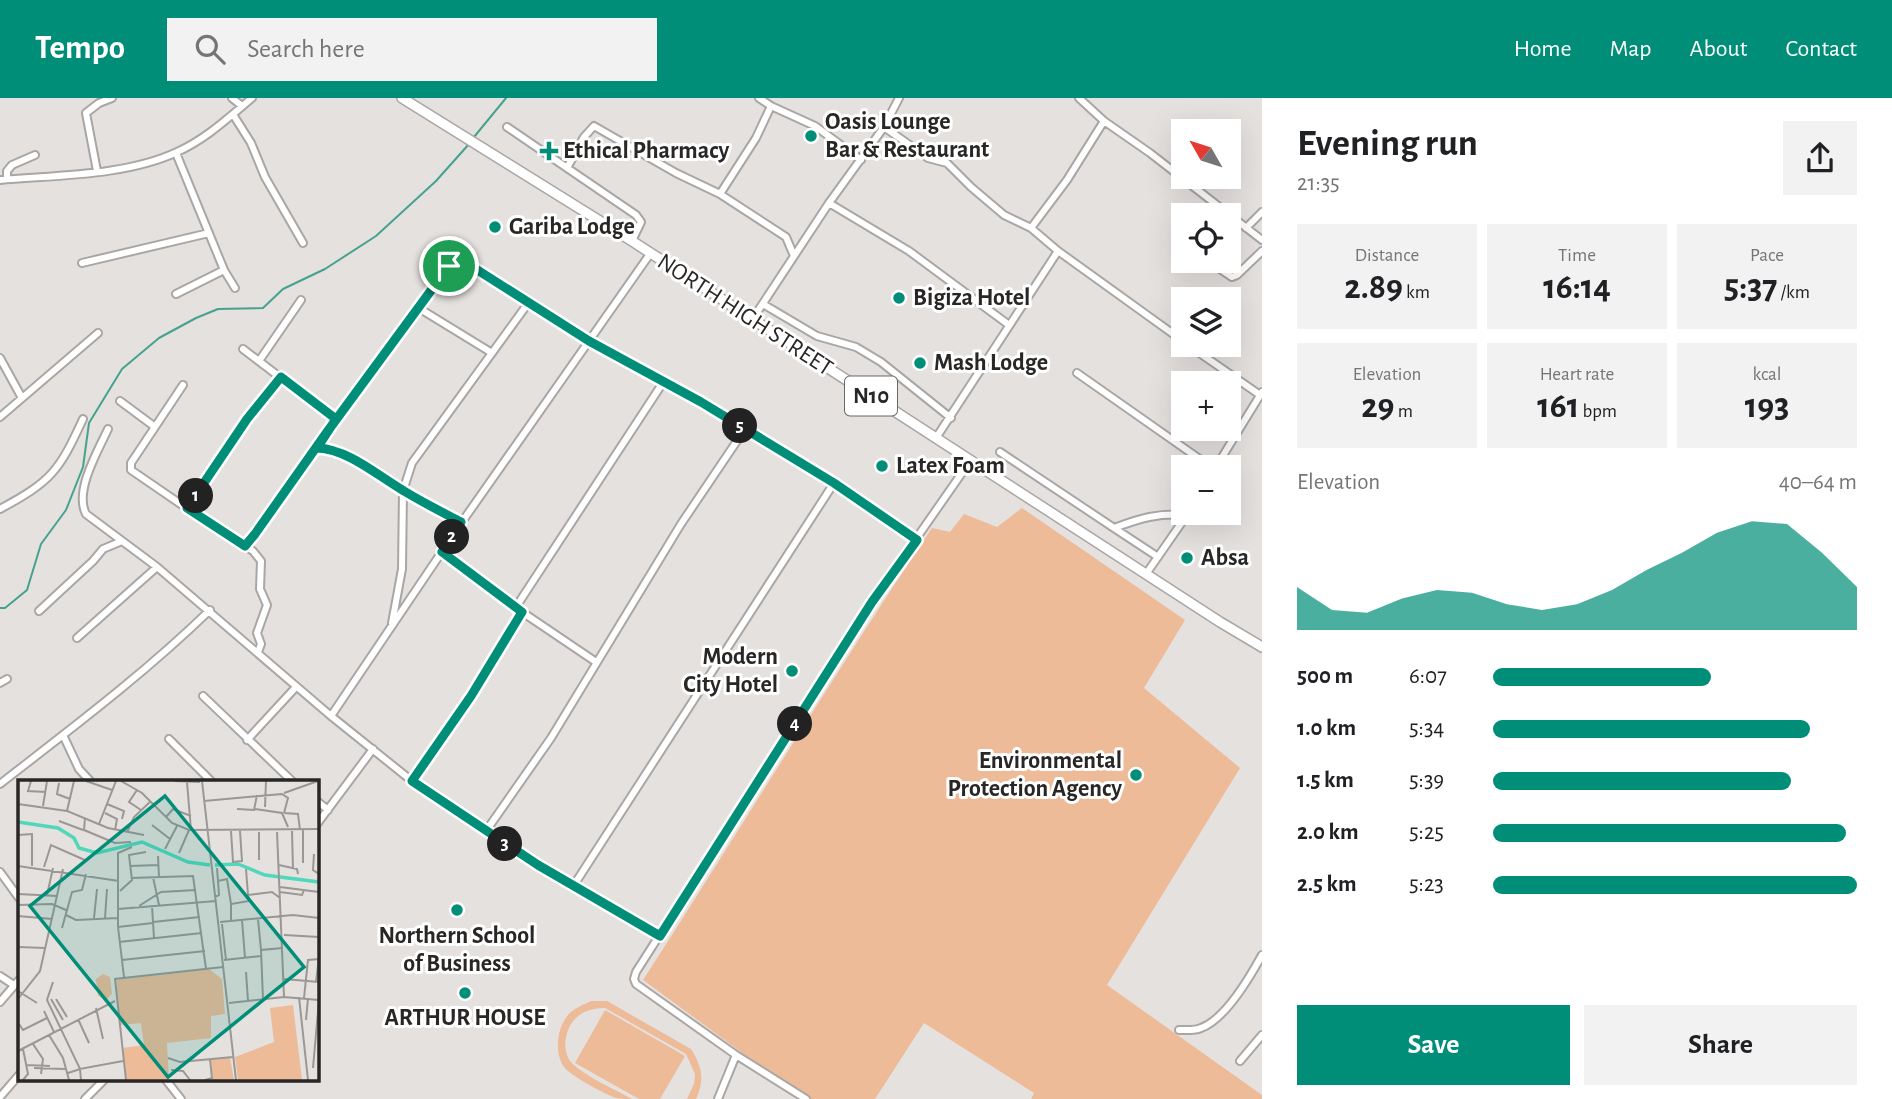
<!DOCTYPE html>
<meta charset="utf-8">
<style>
body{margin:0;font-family:"Alegreya Sans",sans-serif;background:#f2f2f2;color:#202124;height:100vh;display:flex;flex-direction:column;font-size:26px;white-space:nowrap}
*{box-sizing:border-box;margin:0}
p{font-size:23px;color:#757577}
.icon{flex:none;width:38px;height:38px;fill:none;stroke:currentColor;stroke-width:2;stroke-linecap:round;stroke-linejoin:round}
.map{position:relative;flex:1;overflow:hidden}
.side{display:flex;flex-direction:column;background:#fff;width:630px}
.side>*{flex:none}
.needle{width:46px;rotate:309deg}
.buttons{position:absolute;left:1171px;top:21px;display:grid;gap:14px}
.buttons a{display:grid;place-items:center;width:70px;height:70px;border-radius:0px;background:#fff;box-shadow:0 7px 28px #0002;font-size:35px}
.pin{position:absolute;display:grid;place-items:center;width:60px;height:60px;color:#fff;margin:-30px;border:4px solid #fff;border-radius:50%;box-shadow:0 2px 7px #0007}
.km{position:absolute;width:35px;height:35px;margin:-18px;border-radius:50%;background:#222;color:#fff;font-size:19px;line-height:35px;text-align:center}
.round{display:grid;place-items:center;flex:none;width:74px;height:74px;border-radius:0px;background:#f2f2f2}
.overview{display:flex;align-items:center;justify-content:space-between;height:119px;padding:0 35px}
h1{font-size:38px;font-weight:700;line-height:52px}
.figures{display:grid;grid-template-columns:repeat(3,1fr);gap:10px;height:119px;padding:7px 35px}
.figures div{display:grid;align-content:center;border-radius:0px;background:#f2f2f2;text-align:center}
.figures b{font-size:35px;font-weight:700}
.figures small{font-size:19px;font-weight:400}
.figures p{font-size:19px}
.chart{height:196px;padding:14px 35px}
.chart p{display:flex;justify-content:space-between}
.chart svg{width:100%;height:126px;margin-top:7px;fill:#008e78;opacity:.7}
.primary-button{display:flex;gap:14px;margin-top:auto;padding:14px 35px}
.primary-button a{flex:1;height:80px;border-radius:0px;background:#008e78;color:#fff;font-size:28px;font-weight:700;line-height:80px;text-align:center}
.primary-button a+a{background:#f2f2f2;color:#202124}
ul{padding:0 35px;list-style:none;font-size:23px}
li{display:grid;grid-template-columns:112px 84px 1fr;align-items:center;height:52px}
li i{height:18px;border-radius:9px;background:#008e78}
header{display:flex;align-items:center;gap:42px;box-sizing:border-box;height:98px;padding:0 35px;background:#008e78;color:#fff}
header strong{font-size:33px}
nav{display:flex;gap:38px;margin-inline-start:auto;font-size:24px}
.search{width:490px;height:63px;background:#f2f2f2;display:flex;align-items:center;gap:18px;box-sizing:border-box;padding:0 24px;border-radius:0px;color:#757577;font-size:26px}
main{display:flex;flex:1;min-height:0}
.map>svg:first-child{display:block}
.green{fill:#eb9}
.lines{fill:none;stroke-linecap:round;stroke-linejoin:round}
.stream{stroke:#45a28e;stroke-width:2}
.minor-casing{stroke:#aaa6a4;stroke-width:10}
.highway-casing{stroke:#aaa6a4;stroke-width:12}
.minor{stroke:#fff;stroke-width:6}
.highway{stroke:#fff;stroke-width:9}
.route-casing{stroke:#fff;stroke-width:14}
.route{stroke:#008e78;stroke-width:9}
.poi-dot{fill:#008e78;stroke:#fff;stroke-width:2.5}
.labels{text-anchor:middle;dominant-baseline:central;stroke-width:6;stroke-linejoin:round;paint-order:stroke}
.shield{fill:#fff;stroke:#696867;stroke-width:2}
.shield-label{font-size:23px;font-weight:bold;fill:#292726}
.poi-label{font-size:24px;font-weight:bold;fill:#292726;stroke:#fff;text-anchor:start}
.street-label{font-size:24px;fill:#292726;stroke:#fff}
.inset-river{fill:none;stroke:#51d7bb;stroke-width:3.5}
.inset-road{fill:none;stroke:#9a9795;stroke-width:2}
.view{fill:#008e78;fill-opacity:0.15;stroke:#008e78;stroke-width:3.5}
.inset-edge{fill:none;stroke:#292726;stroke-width:3.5}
</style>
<header>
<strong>Tempo</strong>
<div class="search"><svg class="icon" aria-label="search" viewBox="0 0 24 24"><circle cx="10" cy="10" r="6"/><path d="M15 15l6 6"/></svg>Search here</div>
<nav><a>Home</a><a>Map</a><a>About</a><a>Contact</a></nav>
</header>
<main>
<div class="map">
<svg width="1262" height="1001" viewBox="0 0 1262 1001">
<rect width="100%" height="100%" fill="#e5e1df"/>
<path class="green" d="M1022,410L1185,522L1144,590L1240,670L1107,887L1262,997V1001H1031L1034,995L924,925L875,1001H805L643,882C740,732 832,579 932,430L950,434L964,416L997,429Z
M591,903H607L691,951C702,968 705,982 696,1001H687L694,986L695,976L686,956L605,910C591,910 579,914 571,926C564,938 562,957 574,967C587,979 616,992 632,1001C627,1001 621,1001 616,1000C605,996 577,981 568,973C553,960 556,931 568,917C574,910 583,907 591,903Z
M605,912L685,958L660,1001H639L575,965Z"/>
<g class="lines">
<path class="stream" d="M474,39L506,0
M0,510H5L27,492L41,446L66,412L83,369L89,325L122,271L159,240L196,220L218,211L263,210L283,191L325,171L376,138L436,83L469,46"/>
<defs>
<path id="minor" d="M232,0L242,8
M759,0L771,8L756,40L720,96L786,139L794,158
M1079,0L1104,23L1150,55L1262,142
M771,8L815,28L861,62
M234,18L251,45L265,79L303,145
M1104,23L1067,82L1031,130L1058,153L1183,243
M507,29L636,117L641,124L632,143
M884,29L928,60L947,65L971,89L1004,117L1031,130
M176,55L224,172L235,190
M567,70L584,39L594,28L676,75L720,96
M97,73L86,15L99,5L112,0
M7,81V73L12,67L35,57
M0,82C56,77 126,78 177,54C206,41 228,20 252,0
M829,105L909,153L1009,227
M1246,130L1262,114
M1179,141L1183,144
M1208,163L1232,179L1237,177L1262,153
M82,165L209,135
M176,196L224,172
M763,206L817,238L856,249L881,264L951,320
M417,209L492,255
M752,222L829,105L884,29L899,0
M1188,247L1260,297
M243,251L336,322
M0,260L22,300
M259,263L301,202
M1077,275L1211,369
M183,287L131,365V372L220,433L253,453L261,463L260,491L267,507L257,535L261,546L258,554
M120,303L155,329
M0,319L98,235
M108,331C98,353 74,393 86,416L157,469L331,618L412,683L538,767L660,838
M936,340L1058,153
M317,350H328L340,355L430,408L462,424
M1000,354L1114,430C1141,420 1157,415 1187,417
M1216,369L1262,294
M187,410L247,322L281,279
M0,411C52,383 59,373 83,321
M1114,430L1158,459
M245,448L442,176C450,167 456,164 468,166L589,243L701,304L834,385L917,442
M442,454L522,514L596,564
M1146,476L1187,417
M516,509L664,283
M39,513L93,463L103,451L122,443
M392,525L402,471L403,393L412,365L529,204
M77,540L157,469
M0,585L7,581
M203,598L293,684
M331,618L462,424L650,156
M63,637L79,671L91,684
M169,641L212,684
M247,642L296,589
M412,683L471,598L522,514
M0,686C72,630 144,576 210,512
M317,703L328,712
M317,726L373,651
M486,733L551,640L681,426L745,331
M0,774L19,800
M574,787L834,385
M0,878L14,887
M0,904L19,882
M1179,932C1186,932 1195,933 1201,930C1226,921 1250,879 1262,857
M1240,963L1262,937
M166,982L181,1001
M0,999L19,977
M85,1001L104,982
M718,1001L736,957
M806,1001L736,957L636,886L634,881L636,874L872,504L971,362"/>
<path id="highway" d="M402,0L632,143L1220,524L1262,549"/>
</defs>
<use href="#minor" class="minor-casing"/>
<use href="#highway" class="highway-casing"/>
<use href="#minor" class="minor"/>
<use href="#highway" class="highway"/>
</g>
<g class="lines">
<defs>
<path id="route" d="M449,168L327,334L255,436L245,448L187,410L247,321L281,279L336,321L317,350C348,351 378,378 404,393C422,404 442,414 461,424L442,454L522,514L471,598L412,683L538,767L660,838L872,504L917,442L834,385L701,304L589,243L468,166L459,164L449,168"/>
</defs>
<use href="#route" class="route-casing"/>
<use href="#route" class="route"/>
</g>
<g class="poi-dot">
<circle cx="811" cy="38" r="7"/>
<path d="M545.5 42.5h7v7h7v7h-7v7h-7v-7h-7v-7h7z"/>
<circle cx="495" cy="129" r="7"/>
<circle cx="899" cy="200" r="7"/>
<circle cx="920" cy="265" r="7"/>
<circle cx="882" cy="368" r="7"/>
<circle cx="1187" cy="460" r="7"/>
<circle cx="792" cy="573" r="7"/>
<circle cx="1136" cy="677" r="7"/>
<circle cx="457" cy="812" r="7"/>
<circle cx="465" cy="895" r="7"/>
</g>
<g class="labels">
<rect class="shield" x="845" y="278.5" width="52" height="39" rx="5"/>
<g class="shield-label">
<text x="871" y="298">N10</text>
</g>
<g class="poi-label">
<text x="825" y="24">Oasis Lounge<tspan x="825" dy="28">Bar &amp; Restaurant</tspan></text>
<text x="563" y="53">Ethical Pharmacy</text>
<text x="509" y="129">Gariba Lodge</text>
<text x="913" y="200">Bigiza Hotel</text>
<text x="934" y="265">Mash Lodge</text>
<text x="896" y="368">Latex Foam</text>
<text x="1201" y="460">Absa</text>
<text x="778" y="559" text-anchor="end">Modern<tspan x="778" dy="28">City Hotel</tspan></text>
<text x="1122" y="663" text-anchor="end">Environmental<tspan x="1122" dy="28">Protection Agency</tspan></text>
<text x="457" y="838" text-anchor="middle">Northern School<tspan x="457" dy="28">of Business</tspan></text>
<text x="465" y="920" text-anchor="middle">ARTHUR HOUSE</text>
</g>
<g class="street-label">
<text transform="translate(745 217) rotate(33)">NORTH HIGH STREET</text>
</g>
</g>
<g transform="translate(18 682)">
<rect width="301" height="301" fill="#e5e1df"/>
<path d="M191,189L204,199L207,234L193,236V258L149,263L151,300H108L104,268L126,265L123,243L102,245L98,200ZM85,194L92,197L94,214L88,220L80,216L78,199ZM275,225L284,300H220L217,277L256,262L252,228ZM212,278L216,300H195L193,280Z" fill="#eb9"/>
<path class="inset-river" d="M0,42L40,48L56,58L61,68L79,73L124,62L170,82L192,85M197,85L220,84L247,95L301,102"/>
<path class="inset-road" d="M13,1L10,11L28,12M56,1L49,31L90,48L126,55M68,1L94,10M103,1L124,13L154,43L171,50L301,49M156,1L182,2M184,1L218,300M169,2L173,50M41,3L39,14L52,19M119,10L111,22L123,30M266,13L300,1M186,21L264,14L270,18L266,33M0,24L49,31M89,24L106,31L104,39M25,26L29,1M247,27L248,1M219,29L236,30L239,15M237,29L264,33L270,47M87,33L99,39L97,50M266,33L280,34L282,50M148,37L155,29L173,36M67,38L66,50L97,63L113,62M41,41L65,50M81,44L98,1M134,45L152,59M285,50V83M213,51L215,82L224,81L222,51M274,51L275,89M109,52L116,37L133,21M241,52V80M259,52L266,217M0,55L14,54V86M147,69L159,46M161,73L171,50M296,74L295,90L301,94M140,76L141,97M261,85L279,89L280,94M0,86L101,101M112,86L140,85M26,87L33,65L69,81M228,89L230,115M135,97L141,125M113,98L175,96L188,189M200,101L209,99L213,124M262,107L301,112M102,111L114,100L111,75L128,72M262,112L284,115L286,110M0,114L39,116M29,115L35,88M197,117L201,115L199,88M0,125L34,124L48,130M121,126L143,112L178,110M134,126L136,158M100,129L198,121M48,135L58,140L100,138M0,136L34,139M76,138L79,109M87,138L89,109M240,139L243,170M224,140L227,178M213,141V124L231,121L230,115L254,112L262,118M135,142L182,137M202,142L275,135L301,138M204,144L208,180M100,147L135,143M44,148L54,112L64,110L68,94M266,155L301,157M101,162L184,153M0,167L27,168M104,180L187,171M206,180L243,176M228,192L230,221M106,197L100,147V73L114,67M266,199L301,202M35,202L29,220L62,289L105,281M298,202L301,177M0,211L19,223M281,217L290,300M286,218L290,180L301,179M0,219L22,191L45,89M33,219L45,240M38,219L49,237M245,219L243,170L265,168M211,223L266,217L301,220M78,228L85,259M26,231L36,252M60,239L71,263M288,240L290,218M1,244L5,250L29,238M31,255L45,278L51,300M15,264L25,279L23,294M0,271L97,221M150,278L162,282L215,277M8,285L32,286M16,288L47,289M295,288L301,220M153,290L165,291L172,300M50,293L62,289L63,300M5,300L10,294L5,269M108,300L97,199L205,187M187,300L194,298L192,279"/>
<path class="view" d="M147,16L286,187L150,297L12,126Z"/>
<rect width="301" height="301" class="inset-edge"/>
</g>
</svg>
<div class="buttons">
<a><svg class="needle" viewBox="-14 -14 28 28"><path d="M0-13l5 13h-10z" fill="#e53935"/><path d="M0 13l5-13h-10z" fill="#757577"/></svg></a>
<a><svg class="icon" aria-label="locate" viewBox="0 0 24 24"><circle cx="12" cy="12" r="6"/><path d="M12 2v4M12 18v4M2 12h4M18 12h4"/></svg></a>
<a><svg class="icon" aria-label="layers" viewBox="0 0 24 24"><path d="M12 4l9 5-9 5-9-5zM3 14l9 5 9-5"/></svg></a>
<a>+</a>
<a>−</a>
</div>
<div class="pin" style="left:449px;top:168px;background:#1e9e55"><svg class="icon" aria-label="arrive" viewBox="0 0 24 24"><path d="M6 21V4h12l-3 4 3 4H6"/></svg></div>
<b class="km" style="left:196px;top:398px">1</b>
<b class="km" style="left:452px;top:439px">2</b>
<b class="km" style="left:505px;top:746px">3</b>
<b class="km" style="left:795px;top:626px">4</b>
<b class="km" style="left:740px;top:328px">5</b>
</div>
<section class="side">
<div class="overview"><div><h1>Evening run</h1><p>21:35</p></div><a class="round"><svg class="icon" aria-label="share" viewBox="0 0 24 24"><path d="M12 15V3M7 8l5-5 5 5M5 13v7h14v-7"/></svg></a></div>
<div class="figures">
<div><p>Distance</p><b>2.89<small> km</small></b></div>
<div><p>Time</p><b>16:14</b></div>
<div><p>Pace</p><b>5:37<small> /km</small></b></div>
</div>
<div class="figures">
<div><p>Elevation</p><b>29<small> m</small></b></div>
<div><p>Heart rate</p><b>161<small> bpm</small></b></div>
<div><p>kcal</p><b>193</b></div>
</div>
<div class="chart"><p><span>Elevation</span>40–64 m</p>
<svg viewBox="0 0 160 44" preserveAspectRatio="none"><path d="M0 44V29L10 37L20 38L30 33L40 30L50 31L60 35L70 37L80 35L90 30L100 23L110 17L120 10L130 6L140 7L150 17L160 29V44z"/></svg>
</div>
<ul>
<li><b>500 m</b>6:07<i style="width:60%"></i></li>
<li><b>1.0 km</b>5:34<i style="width:87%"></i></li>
<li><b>1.5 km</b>5:39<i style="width:82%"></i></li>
<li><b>2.0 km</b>5:25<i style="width:97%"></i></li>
<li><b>2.5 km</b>5:23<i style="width:100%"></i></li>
</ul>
<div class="primary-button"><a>Save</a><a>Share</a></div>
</section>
</main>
